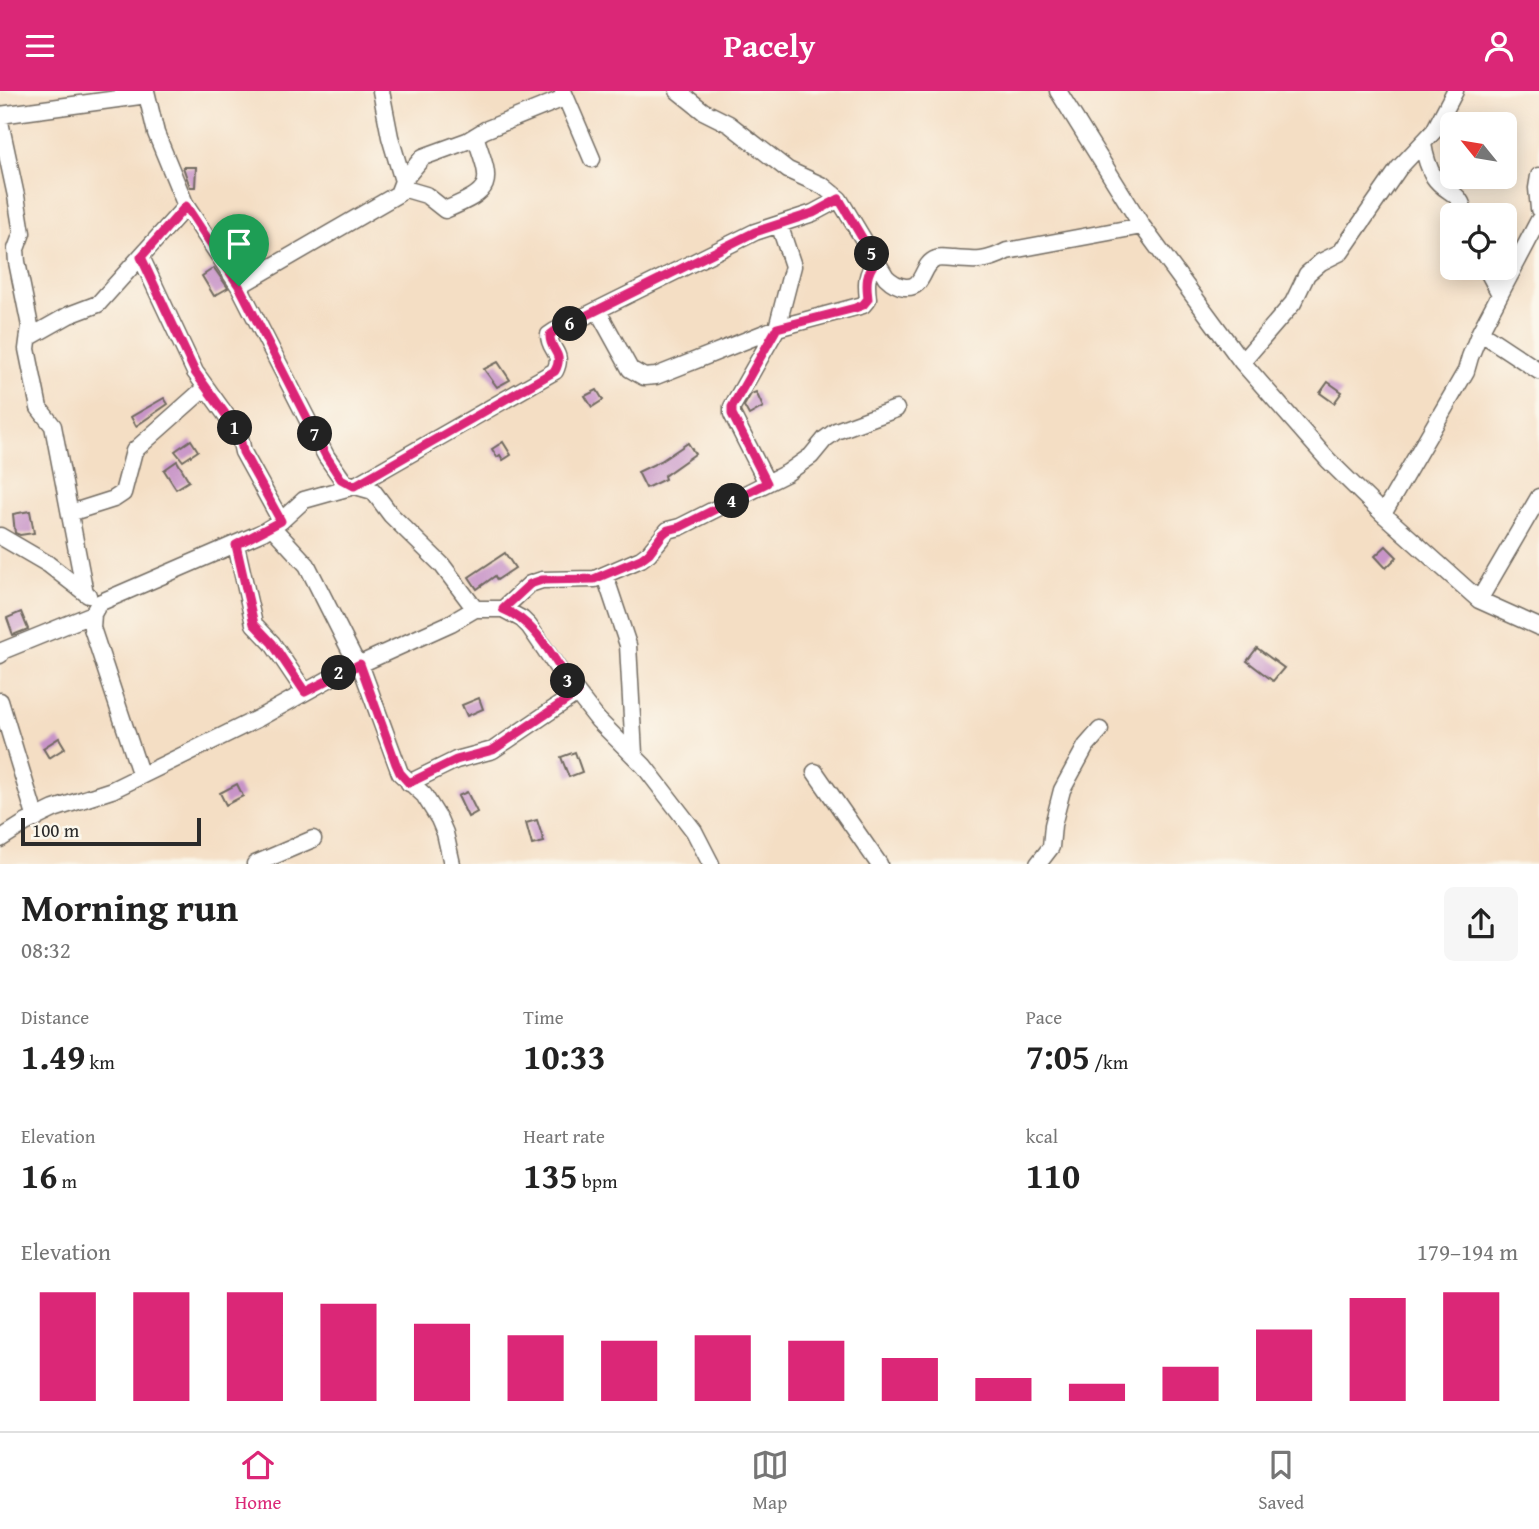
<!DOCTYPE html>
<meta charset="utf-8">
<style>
body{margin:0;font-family:"Gentium Book Plus",serif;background:#f6f6f6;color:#222;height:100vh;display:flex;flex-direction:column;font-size:26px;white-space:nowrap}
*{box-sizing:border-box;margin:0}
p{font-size:23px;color:#767676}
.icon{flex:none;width:38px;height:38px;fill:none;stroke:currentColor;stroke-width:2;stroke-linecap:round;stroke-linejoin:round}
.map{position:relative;height:773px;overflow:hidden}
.drawer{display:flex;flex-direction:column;background:#fff;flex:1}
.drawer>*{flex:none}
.needle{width:46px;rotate:300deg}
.buttons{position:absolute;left:1440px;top:21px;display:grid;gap:14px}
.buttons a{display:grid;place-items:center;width:77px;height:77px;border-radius:10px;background:#fff;box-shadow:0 4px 18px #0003;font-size:35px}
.scale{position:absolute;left:21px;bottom:18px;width:180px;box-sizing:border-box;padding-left:7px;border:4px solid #2b2b2b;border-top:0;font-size:19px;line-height:24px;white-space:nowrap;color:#2b2b2b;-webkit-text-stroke:5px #fbf7ec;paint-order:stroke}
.pin{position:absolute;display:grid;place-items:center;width:60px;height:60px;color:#fff;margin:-72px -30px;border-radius:50% 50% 50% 0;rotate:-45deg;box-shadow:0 0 7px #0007}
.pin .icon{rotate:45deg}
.km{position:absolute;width:35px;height:35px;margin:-18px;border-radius:50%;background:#222;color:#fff;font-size:19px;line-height:35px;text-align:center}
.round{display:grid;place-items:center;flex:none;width:74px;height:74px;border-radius:10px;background:#f6f6f6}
.head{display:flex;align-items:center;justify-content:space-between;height:119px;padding:0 21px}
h1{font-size:38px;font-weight:600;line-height:52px}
.metrics{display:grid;grid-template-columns:repeat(3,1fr);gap:10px;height:119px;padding:7px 21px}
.metrics div{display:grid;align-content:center}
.metrics b{font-size:35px;font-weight:600}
.metrics small{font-size:19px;font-weight:400}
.metrics p{font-size:19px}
.chart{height:196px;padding:14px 21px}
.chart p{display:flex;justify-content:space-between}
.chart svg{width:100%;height:126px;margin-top:7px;stroke:#db2777;stroke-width:6}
header{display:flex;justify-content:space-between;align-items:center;height:91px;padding:0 21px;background:#db2777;color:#fff;font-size:32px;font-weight:600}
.menu{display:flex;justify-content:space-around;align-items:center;height:98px;border-top:2px solid #e0e0e0;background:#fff;font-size:19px;color:#767676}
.menu a{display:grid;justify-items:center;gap:4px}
.menu .current{color:#db2777}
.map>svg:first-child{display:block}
.building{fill:#c894c8}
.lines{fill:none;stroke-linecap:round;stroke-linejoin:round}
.minor-casing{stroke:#716a61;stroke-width:19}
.minor{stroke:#fff;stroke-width:16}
.route-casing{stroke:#fff;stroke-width:14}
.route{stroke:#db2777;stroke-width:9}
</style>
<header><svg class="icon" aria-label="menu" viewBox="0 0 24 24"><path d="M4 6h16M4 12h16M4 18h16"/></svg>Pacely<svg class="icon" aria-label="person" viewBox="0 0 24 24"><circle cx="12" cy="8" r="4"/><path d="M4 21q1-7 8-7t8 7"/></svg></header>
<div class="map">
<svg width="1539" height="773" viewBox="0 0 1539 773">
<rect width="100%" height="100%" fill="#fbf7ec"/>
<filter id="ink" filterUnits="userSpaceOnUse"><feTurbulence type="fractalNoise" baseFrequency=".0143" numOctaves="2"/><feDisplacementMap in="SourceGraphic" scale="14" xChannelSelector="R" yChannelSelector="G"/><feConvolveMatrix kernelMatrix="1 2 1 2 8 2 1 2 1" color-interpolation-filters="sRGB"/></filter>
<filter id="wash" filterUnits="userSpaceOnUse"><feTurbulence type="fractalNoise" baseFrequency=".00686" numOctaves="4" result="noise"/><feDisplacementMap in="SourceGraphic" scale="28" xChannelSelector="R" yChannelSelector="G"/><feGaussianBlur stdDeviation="1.57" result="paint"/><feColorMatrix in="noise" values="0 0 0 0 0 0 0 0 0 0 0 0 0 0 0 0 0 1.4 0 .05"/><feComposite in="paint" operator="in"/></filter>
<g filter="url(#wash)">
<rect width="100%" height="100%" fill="#f4dec4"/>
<g id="blocks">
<path class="building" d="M183,76H196L195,96H190Z
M214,177L228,197L214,205L202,185Z
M498,271L510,289L497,296L484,278Z
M1328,291L1342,301L1334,312L1320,302Z
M597,299L603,309L592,316L585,305Z
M756,301L763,316L749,324L744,315L751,303Z
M164,307L168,313L136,335L131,326Z
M191,349L198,360L183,370L175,360Z
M503,351L511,364L503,369L500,364L497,366L492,358Z
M688,352L695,363L664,385L665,388L646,397L638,381L661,370Z
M177,370L189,390L176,398L164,379Z
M30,420L34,442L20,444L15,442L13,423Z
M1386,455L1397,466L1386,477L1375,465Z
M505,462L515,477L497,489L495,485L477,498L469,486Z
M21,521L28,538L13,544L7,527Z
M1257,557L1284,577L1273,590L1247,570Z
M479,607L483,618L467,625L462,614Z
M59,647L65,657L49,667L43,657Z
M575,661L582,681L569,686L561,666Z
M237,693L243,705L226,714L220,702Z
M467,701L477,721L468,726L458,705Z
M537,729L544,751L532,754L526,732Z"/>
</g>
</g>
<g filter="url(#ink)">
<use href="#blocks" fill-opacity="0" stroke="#716a61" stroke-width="2"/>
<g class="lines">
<defs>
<path id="minor" d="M146,0L156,42L186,115L239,195L326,365L345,392L373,400L391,424L442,474L475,518H503L522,528L529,535L559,579L598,629L644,675L694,740L711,773
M563,0L592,68
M678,0L703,20L729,33L788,79L823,95L839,108L886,186C892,192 897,195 905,196C925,198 921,173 936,168C941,166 948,168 953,168C976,170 986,171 1007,160L1142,135
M1058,0L1142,135L1242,271L1328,369L1383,423L1479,509L1539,536
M0,24L147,4
M0,31L16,105L22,142L16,158L17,171L30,235L27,258L39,317L53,335L85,502
M1423,53C1425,65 1428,76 1434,86C1445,103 1463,100 1464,124
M1539,85L1537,97L1539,118
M403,90L423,66L467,50L485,39L564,7
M402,97L426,104L445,119C495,98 492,94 475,45
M141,166L195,281L239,342L243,361L281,430
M1486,177L1500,203
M239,195L398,103L403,90L390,46L381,0
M598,220L630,278L644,286L656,285L777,237L863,214L868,208C866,192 866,183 876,170
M1480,241L1539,280
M30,246L69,224L98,213L186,115
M1242,271L1293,212L1307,183L1321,171L1341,161L1399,77L1434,40L1455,0
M767,392L732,323V316L777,237L793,175L779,133
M70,422L114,408L123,402L134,360L206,296
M1383,423L1466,280L1470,266L1480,241L1539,129
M272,436L307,474L354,567L360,573L400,682L424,704L439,728L445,742L452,773
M0,445L48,473L88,504
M236,454L254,533L272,552L305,601
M605,485L628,554L634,663
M1479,509L1539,406
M503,518L530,493L542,489L595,488L641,468L649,462L668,439L680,436L787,382L811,365L825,348L836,340L896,318
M0,564L2,560L93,523
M0,610L36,728
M815,681L879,773
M141,685L92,537L93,523L99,512L263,441L281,430L304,409L354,395L555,280C564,261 549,260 549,244L555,240L755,141L813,122L839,108
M409,692L456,669L493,659L577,602
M0,748L25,732L54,718L112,699L259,627L336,584L451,532L475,518
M255,773L313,748
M1038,773L1051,756L1053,734L1062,699L1086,655L1100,639"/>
</defs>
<use href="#minor" class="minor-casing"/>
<use href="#minor" class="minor"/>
</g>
</g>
<g class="lines" filter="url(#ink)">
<defs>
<path id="route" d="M839,108L876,170C866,183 866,192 868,208L863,214L855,217L777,237L732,316V323L767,392L680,436L668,439L663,443L649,462L641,468L594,488L542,489L530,493L503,518C539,532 555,573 577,602L493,659L456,669L409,692L400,682L396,673L360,573L305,601L272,552L254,533L236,454L281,430L243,361L239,342L195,281L141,166L186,115L239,195L326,365L341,388L354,395L555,280C565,261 549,260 550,244L555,240L755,141L813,122Z"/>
</defs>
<use href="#route" class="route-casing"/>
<use href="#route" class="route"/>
</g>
</svg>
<div class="buttons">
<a><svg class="needle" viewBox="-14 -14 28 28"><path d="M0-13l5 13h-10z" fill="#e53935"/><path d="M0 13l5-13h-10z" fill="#767676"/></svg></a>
<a><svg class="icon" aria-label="locate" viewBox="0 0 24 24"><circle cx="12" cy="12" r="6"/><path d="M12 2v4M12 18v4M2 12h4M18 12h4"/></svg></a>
</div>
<div class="scale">100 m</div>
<div class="pin" style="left:239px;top:195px;background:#1e9e55"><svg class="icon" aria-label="arrive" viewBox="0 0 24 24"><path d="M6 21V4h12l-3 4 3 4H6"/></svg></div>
<b class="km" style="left:235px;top:337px">1</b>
<b class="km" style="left:339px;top:582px">2</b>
<b class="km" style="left:568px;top:590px">3</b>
<b class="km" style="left:732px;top:410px">4</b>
<b class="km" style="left:872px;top:163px">5</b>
<b class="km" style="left:570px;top:233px">6</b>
<b class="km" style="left:315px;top:343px">7</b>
</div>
<section class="drawer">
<div class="head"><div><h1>Morning run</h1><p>08:32</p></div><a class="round"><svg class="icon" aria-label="share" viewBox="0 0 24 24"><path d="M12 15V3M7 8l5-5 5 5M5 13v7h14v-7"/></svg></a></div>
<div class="metrics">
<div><p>Distance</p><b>1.49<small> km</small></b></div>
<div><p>Time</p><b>10:33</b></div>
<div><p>Pace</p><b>7:05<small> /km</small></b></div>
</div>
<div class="metrics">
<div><p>Elevation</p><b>16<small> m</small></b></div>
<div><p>Heart rate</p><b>135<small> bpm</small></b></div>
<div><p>kcal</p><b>110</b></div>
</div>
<div class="chart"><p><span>Elevation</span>179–194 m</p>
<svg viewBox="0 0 160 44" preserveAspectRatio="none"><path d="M5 44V6M15 44V6M25 44V6M35 44V10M45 44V17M55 44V21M65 44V23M75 44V21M85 44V23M95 44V29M105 44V36M115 44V38M125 44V32M135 44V19M145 44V8M155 44V6"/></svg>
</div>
</section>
<nav class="menu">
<a class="current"><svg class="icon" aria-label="home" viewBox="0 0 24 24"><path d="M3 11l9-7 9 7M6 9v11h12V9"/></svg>Home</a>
<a><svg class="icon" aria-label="map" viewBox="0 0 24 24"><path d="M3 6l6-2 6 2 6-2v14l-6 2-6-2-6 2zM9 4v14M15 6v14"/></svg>Map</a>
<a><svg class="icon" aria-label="saved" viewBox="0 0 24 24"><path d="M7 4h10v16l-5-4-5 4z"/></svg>Saved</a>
</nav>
